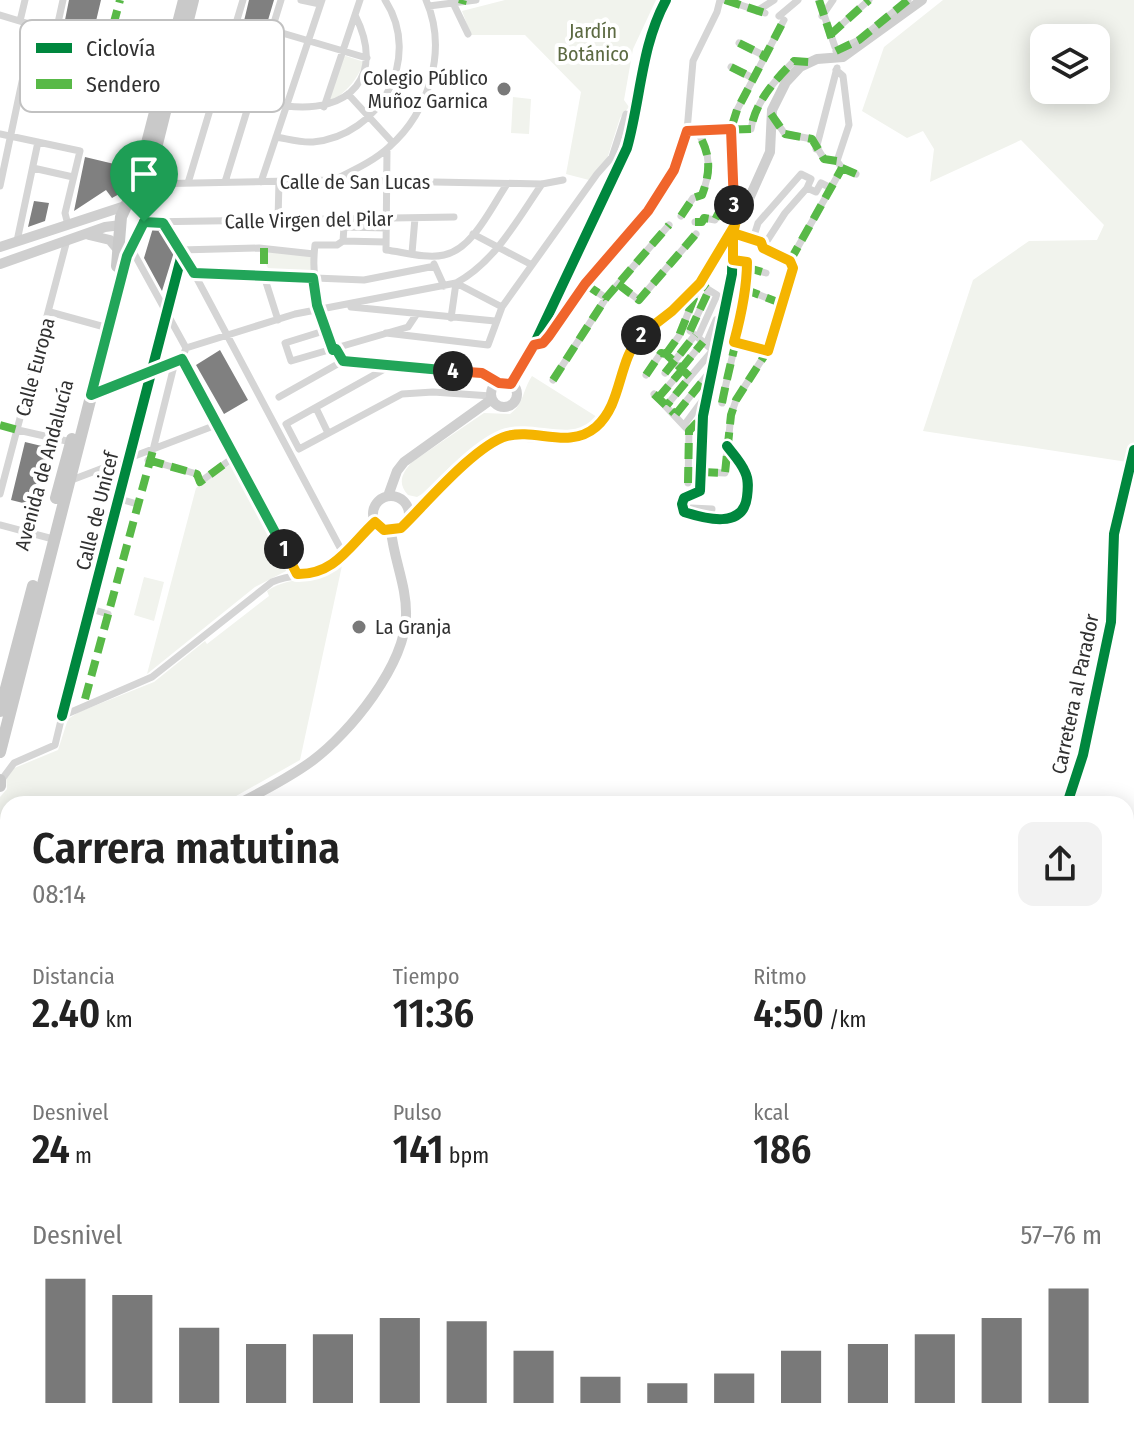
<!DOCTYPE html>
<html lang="es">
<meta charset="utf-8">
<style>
body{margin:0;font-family:"Fira Sans Condensed",sans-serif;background:#f2f2f2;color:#222;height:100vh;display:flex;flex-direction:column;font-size:30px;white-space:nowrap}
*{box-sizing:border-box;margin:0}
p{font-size:26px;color:#767676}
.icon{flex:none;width:44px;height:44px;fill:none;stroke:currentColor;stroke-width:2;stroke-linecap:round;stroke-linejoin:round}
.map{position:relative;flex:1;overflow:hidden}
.details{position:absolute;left:0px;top:796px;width:1134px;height:650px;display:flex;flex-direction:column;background:#fff;border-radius:24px 24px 0 0;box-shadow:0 4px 20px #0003}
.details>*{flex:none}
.tools{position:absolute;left:1030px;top:24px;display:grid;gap:16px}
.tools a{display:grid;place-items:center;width:80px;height:80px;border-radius:16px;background:#fff;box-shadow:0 4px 20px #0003;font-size:40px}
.pin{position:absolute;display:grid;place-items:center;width:68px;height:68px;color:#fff;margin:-82px -34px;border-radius:50% 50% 50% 0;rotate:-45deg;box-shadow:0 0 8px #0007}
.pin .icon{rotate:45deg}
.km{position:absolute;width:40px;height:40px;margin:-20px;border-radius:50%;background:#222;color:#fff;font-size:22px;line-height:40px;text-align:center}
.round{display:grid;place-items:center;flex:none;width:84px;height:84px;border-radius:16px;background:#f2f2f2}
.headline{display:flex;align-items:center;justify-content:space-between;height:136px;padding:0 32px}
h1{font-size:44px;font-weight:600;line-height:60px}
.metrics{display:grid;grid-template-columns:repeat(3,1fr);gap:12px;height:136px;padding:8px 32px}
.metrics div{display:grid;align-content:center}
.metrics b{font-size:40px;font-weight:600}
.metrics small{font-size:22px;font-weight:400}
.metrics p{font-size:22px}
.chart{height:224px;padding:16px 32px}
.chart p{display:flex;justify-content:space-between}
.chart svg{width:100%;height:144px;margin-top:8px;stroke:#797979;stroke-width:6}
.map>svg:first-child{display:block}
.green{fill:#f1f3ed;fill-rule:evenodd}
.building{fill:#808080}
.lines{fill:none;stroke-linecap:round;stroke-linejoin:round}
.street{stroke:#d5d5d5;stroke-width:7}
.secondary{stroke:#cfcfcf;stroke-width:10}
.primary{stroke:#c9c9c9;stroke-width:12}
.quiet{stroke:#58b947;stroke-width:8;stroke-dasharray:16 8;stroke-linecap:butt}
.cycleway-casing{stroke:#fff;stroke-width:15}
.cycleway{stroke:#00873e;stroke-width:10}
.split-1-casing{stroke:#fff;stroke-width:16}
.split-2-casing{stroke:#fff;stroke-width:16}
.split-3-casing{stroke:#fff;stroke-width:16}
.split-4-casing{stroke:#fff;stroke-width:16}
.split-5-casing{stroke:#fff;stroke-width:16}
.split-1{stroke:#22a559;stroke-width:10}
.split-2{stroke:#f5b400;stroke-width:10}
.split-3{stroke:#f5b400;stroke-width:10}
.split-4{stroke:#f0652b;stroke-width:10}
.split-5{stroke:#22a559;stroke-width:10}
.poi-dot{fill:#797979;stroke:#fff;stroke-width:3}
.labels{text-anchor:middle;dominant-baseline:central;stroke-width:8;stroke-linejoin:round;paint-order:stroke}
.park-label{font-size:20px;fill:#5c6a42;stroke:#fff}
.poi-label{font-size:20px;fill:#313131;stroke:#fff;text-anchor:end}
.street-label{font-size:20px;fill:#313131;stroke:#fff}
.key{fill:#fff;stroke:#c1c1c1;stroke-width:2}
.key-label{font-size:22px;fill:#313131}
</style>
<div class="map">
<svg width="1134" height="1445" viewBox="0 0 1134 1445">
<rect width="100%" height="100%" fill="#fff"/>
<path class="green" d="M505,0H656L633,49L624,100L629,107L620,118L607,159L589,180L566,174L581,92L525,35H471L462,11Z
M943,0H1134V463L923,431L973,280L1029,241L1097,240L1104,225L1021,140L930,182L934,149L923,131L907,138L862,111L884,47ZM1044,38H1096V90H1044Z
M346,56L364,62C356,83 344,94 325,105L341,57Z
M513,97L531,99L529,134L511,133Z
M266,251L312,255L311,273L308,275L270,272L266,264Z
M532,376L597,417C568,450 540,423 507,430C474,438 446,472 422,494L417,497L408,495C397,483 402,473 412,462L484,413L510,414C524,404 523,389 532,376Z
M231,464L288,570L255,587L147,674L196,488Z
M343,561L300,760L222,804H8V1020L0,1015V797L7,789L6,777L12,769L58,750L68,719L79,712L154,682L205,641L207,644L269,596L267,591C296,572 315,588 343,561Z
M144,577L164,582L154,621L134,615Z"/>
<path class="building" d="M69,0H101L92,38L63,30Z
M249,0H274L266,27L244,21Z
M85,157L131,168L121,193L112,198L106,190L74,211Z
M34,201L49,203L45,221L28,227Z
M153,228H159L174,252L162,291L144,258Z
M220,350L248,400L224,414L196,365Z
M25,442L50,448L35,506L11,500Z"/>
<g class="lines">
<path class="street" d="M301,0L320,4
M725,0L765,13
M819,0L835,47
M454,5L468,34
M429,6L476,0
M757,11L774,0
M0,15L56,32L63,0
M779,16L798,0
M822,16L833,0
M20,21L25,0
M272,30L367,58
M830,35L869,0
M739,43L765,56
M836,51L859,40L908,0
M731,67L753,78
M836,70L843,76L849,125L837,161
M101,74L107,48L167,64
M348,94L393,143
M286,106C350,114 386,76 355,15
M324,107L360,0
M772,116L785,134L812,139L824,159L837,161L842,168L856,174
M687,131L751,129C755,102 776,79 794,61L809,62
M0,134L80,151L65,213L68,225
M276,137C288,139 301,143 313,142C380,136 423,58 385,0
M387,149L386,250C403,252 427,259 444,255C473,249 492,206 507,184
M816,149L837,68
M33,168L73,177
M336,179C354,170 374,161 389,147C429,112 448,50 426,0
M225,182L281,0
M261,182L322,0
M188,183L243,0
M147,184L334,180L542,184L563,180
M0,186L34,25
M681,216L693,198L702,195C711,171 711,154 697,131
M278,220L279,181
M736,221L731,129L737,110L784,20
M144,222L454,217
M695,222H702L704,218L715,220L731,188
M163,223L194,273L344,555
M733,233L761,242L763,248L790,261
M473,234L532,265
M753,239L758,223L801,174L811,179L807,188L816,192L821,183L831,188
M17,241L38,142
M386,242L343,241L344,227L387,228
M763,247L785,213L807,188
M131,248L186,348
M180,250L259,248L314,254
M412,253L415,218
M790,261L842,168
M434,264L444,286
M747,272L752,269L766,273
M194,273L364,280L435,266
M264,276L278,320
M456,283L502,307
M585,284L606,298
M618,284L639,300L696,234
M744,289L783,304
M351,307L495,321
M50,312L101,326
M451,318L456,283
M327,330L285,343L291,361L408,327L416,315
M386,333L488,345L502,307L597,174L612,157L626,114L636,118
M695,335L716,353
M698,337L717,295L709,290
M734,342L768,351
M706,344L716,320
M534,345L543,343L549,336L585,284L648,211L674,170L687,131L693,61L717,12L720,0
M186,348L295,314L456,283C495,262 517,220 542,184
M186,348L182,359L297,574
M336,349L343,361L482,373L499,383
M333,350C322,311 310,286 315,245H337L343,241
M666,354L679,336L700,283L709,290L690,331
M390,366L286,424L299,449L402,394L433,392L491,396
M681,369L703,342
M665,373L695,335
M646,375L661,353L666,354L690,377L667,405
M690,377L713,350
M553,380L606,298L669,225
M654,394L689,431
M91,395L182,359
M279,397L343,361
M658,398L682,370
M722,403C731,356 747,309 747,262L733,260
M316,408L328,433
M676,414L712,369
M685,424L705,397
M18,430L71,442
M727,446C733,454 741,462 745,472C749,480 748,489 747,497C743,529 706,519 684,512L682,504L684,498L700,491L703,416L732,274L733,230
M153,450L175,362
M148,460L197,474L200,482L234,457
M702,472L725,473L731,415L736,400L770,347L793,268L790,261
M69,481L216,425
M688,483L689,431L703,416
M0,494L67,240
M120,499L137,504
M684,512L691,508L712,509
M0,525L53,539
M91,609L108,614
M62,716L182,254
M0,782L14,763L55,745L62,716L152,677L272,582C291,574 299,577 317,573C341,568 358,538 375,522
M1067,804L1083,755L1111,622L1114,534L1134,450
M0,1339L8,1340
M9,1445L10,1438
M40,1445L43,1438"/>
<path class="secondary" d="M89,235L110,240L120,252
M0,247L125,206
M0,264L105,227L121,225
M491 394a13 13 0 1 1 26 0a13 13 0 1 1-26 0Z
M511,384L534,345L627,148C641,98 641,46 666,0
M388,496L397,471L404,462L492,399
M373 514a18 18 0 1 1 36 0a18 18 0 1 1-36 0Z
M407,520L431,494L488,447L507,436L563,439L593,430L607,416L623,365L633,344L700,283L744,210L770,152L772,110L786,82L800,67L817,59L843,57L922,0
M238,804C263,791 289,778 312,761C350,733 405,665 406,616C407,587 394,560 391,531
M1126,910L1134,897
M0,1055L8,1044
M799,1445L806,1438"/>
<path class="primary" d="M117,266L121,217L137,182L184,0
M56,498L72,439
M0,711L33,586
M0,752L127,256L144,222L147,184L193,0
M0,780V786"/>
<path class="quiet" d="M725,0L765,13
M819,0L832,40
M462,4L463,0
M60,34L107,48L120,0
M830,35L869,0
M739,43L765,56
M836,51L859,40L908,0
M26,62L56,71
M731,67L753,78
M771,114L785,134L812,139L824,159L837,161L842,168L856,174
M687,131L751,129C755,102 776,79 794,61L809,62
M681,216L693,198L702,195C711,171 711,154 697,131
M736,221L731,129L737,110L784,20
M695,222H702L704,218L715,220L732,186
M733,233L761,242L763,248L790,261
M790,261L842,168
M264,264V248
M747,272L752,269L766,273
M585,284L606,298
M618,284L639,300L696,234
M744,289L783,304
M734,342L768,351
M666,354L679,336L700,283L709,290L690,331
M681,369L703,342
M665,373L695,335
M646,375L661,353L666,354L690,377L667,405
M553,380L606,298L669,225
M654,394L674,413
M658,398L682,370
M722,403C731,356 747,309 747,262L733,260
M676,414L706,377
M0,425L18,430
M148,460L197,474L200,482L234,457
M702,472L725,473L731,415L736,400L770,347L793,268L790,261
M688,483L689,431L703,416
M85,699L153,450
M889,1438V1445
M515,1445L516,1438"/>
<defs>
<path id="cycleway" d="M511,384L534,345L627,148C641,98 641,46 666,0
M727,446C733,454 741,462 745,472C749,480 748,489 747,497C743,529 706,519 684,512L682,504L684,498L700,491L703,416L732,274L733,228
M62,716L182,254
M1067,804L1083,755L1111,622L1114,534L1134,450"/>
</defs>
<use href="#cycleway" class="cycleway-casing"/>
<use href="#cycleway" class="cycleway"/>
</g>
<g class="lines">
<defs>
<path id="split-1" d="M144,222L127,256L91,395L182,359L284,549"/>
<path id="split-2" d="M284,549L297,574C335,575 350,545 375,522L384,530L401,528C424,506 475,445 507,436C536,428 569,450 596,427C623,403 617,362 641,335"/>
<path id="split-3" d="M641,335L672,311L700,283L733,228V260L747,262C747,289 741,316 734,342L768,351L793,268L790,261L763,248L761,242L733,233L736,221L734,205"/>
<path id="split-4" d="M453,371L482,373L499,383L511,384L534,345L543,343L549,336L585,284L648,211L674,170L687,131L731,129L734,205"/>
<path id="split-5" d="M144,222L163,223L194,273L313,278L317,305L333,350L336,349L343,361L453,371"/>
</defs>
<use href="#split-1" class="split-1-casing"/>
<use href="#split-2" class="split-2-casing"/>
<use href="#split-3" class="split-3-casing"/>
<use href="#split-4" class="split-4-casing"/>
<use href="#split-5" class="split-5-casing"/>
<use href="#split-1" class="split-1"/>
<use href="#split-2" class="split-2"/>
<use href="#split-3" class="split-3"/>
<use href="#split-4" class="split-4"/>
<use href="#split-5" class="split-5"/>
</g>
<g class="poi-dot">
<circle cx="504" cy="89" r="8"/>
<circle cx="359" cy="627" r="8"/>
</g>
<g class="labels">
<g class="park-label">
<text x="593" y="31">Jardín<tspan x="593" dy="23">Botánico</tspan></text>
</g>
<g class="poi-label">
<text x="488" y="78">Colegio Público<tspan x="488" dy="23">Muñoz Garnica</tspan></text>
<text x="375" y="627" text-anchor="start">La Granja</text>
</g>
<g class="street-label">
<text x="355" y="182">Calle de San Lucas</text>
<text transform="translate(309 220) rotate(-1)">Calle Virgen del Pilar</text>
<text transform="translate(35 367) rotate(-75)">Calle Europa</text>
<text transform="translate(44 465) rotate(-75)">Avenida de Andalucía</text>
<text transform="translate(97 511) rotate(-76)">Calle de Unicef</text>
<text transform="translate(1075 694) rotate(-78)">Carretera al Parador</text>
</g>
</g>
<rect x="20" y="20" width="264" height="92" rx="12" class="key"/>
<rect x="36" y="43" width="36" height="10" fill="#00873e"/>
<rect x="36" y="79" width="36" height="10" fill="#58b947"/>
<g class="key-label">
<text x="86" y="56">Ciclovía</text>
<text x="86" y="92">Sendero</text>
</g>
</svg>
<div class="tools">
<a><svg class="icon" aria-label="layers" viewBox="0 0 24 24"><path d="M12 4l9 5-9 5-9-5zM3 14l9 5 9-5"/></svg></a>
</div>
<div class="pin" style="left:144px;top:222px;background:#1e9e55"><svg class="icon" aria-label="arrive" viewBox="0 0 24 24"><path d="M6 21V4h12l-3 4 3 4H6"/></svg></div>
<b class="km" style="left:284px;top:549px">1</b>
<b class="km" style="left:641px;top:335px">2</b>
<b class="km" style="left:734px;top:205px">3</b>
<b class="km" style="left:453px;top:371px">4</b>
<section class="details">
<div class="headline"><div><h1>Carrera matutina</h1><p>08:14</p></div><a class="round"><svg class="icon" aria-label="share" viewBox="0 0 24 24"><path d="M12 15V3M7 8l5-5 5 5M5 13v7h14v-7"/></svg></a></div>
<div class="metrics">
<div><p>Distancia</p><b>2.40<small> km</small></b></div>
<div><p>Tiempo</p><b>11:36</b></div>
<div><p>Ritmo</p><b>4:50<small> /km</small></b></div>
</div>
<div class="metrics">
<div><p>Desnivel</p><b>24<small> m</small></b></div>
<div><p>Pulso</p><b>141<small> bpm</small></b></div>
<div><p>kcal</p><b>186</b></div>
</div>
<div class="chart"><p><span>Desnivel</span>57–76 m</p>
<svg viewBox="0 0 160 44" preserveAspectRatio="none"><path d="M5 44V6M15 44V11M25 44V21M35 44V26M45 44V23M55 44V18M65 44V19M75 44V28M85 44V36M95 44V38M105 44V35M115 44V28M125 44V26M135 44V23M145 44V18M155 44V9"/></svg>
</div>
</section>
</div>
